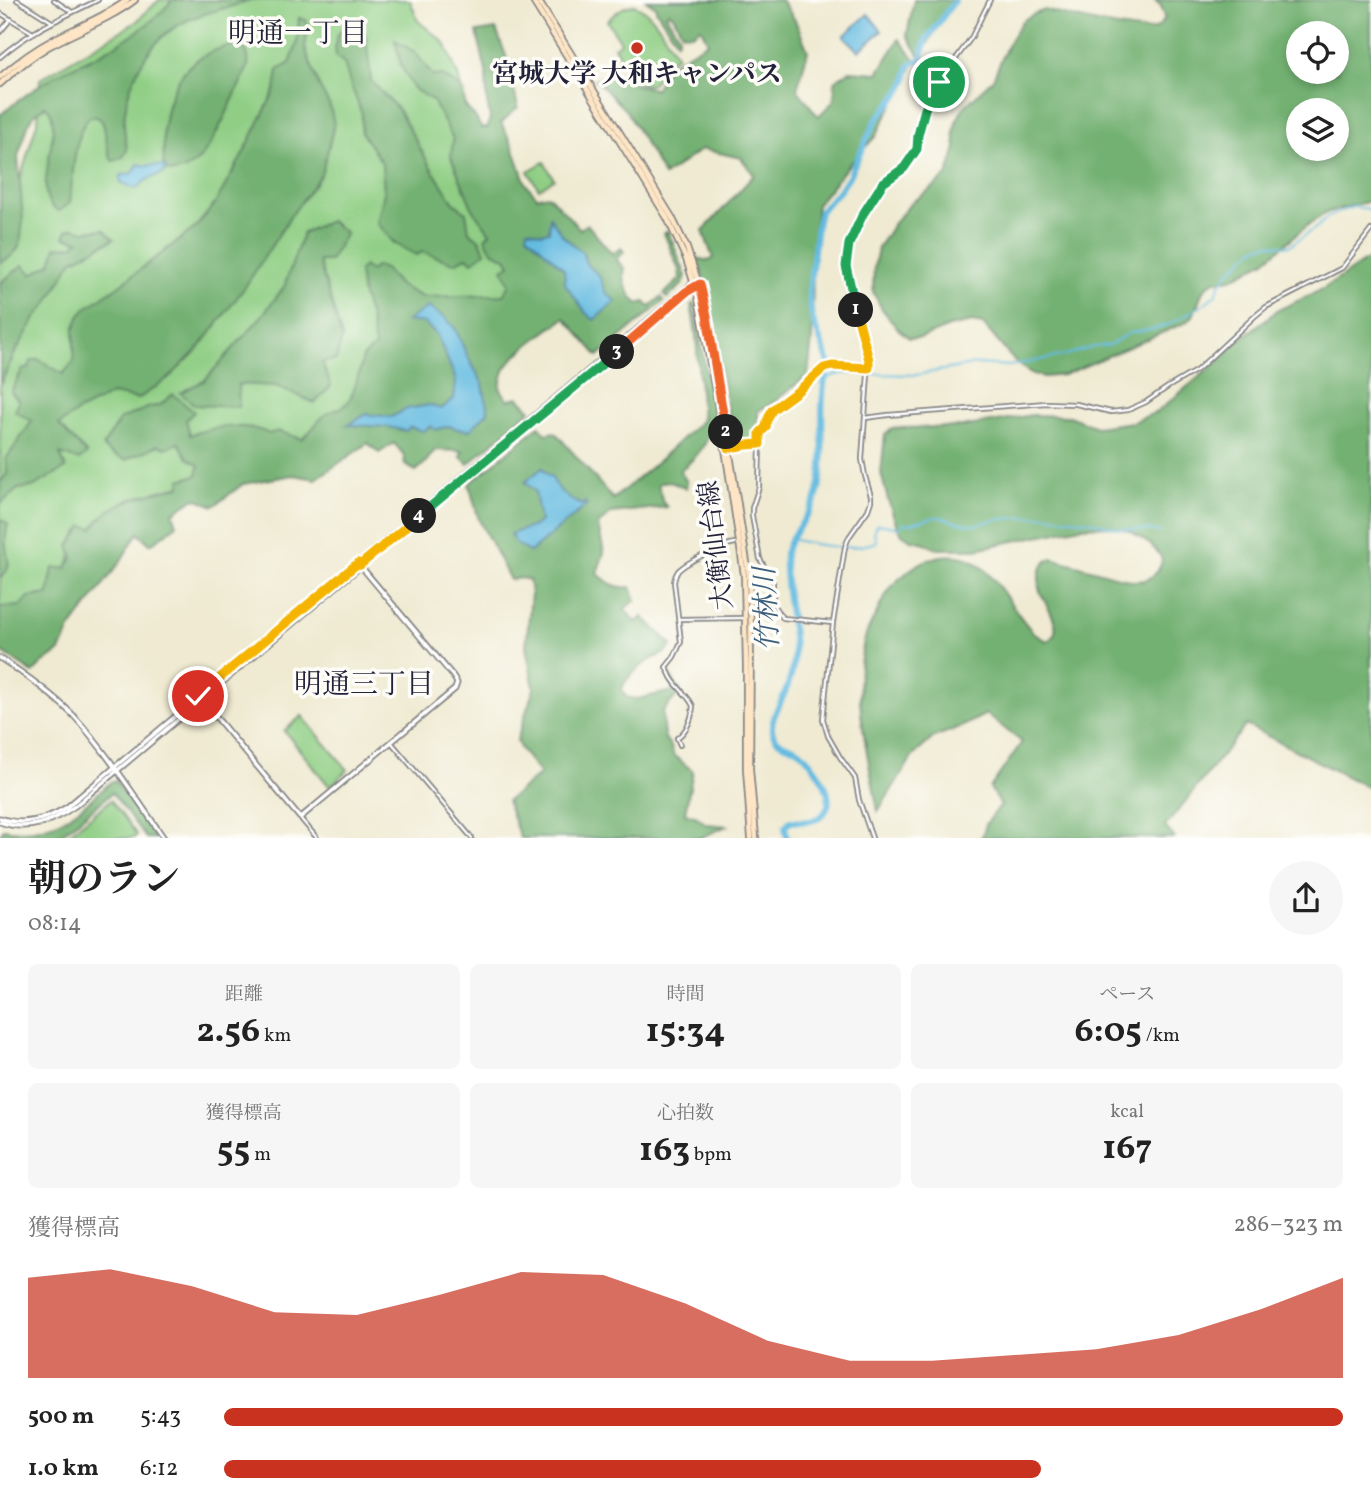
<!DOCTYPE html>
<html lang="ja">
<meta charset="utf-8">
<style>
body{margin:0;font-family:Vollkorn,"Noto Serif JP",serif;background:#f6f6f6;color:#222;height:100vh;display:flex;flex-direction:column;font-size:26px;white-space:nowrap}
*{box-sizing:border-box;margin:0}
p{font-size:23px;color:#767676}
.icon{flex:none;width:38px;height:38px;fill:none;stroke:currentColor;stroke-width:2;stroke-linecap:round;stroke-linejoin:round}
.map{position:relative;height:838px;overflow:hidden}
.panel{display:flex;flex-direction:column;background:#fff;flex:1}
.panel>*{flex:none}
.fabs{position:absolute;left:1286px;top:21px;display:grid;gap:14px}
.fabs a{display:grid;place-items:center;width:63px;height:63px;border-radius:50%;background:#fff;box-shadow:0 4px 10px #0003;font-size:35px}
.pin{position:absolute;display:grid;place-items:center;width:60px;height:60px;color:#fff;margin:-30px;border:4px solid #fff;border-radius:50%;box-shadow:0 2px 7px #0007}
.km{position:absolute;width:35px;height:35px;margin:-18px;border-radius:50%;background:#222;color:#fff;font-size:19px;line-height:35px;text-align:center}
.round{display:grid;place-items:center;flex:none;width:74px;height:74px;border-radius:37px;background:#f6f6f6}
.head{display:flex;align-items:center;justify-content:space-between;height:119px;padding:0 28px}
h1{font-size:38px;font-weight:700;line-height:52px}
.stats{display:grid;grid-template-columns:repeat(3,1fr);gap:10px;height:119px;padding:7px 28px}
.stats div{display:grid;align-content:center;border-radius:10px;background:#f6f6f6;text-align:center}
.stats b{font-size:35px;font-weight:700}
.stats small{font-size:19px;font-weight:400}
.stats p{font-size:19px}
.chart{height:196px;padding:14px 28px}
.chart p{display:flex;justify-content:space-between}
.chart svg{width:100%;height:126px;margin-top:7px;fill:#c8321e;opacity:.7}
ul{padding:0 28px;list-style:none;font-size:23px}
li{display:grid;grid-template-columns:112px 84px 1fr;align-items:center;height:52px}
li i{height:18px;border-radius:9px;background:#c8321e}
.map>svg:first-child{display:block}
.green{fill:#8fce84;stroke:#587860;stroke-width:2}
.forest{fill:#73b172;stroke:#4a6a56;stroke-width:2;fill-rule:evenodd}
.water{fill:#64bbe1;stroke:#436e8e;stroke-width:2}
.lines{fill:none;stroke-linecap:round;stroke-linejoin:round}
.stream{stroke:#64bbe1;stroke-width:2}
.river{stroke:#64bbe1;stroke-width:6}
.minor-casing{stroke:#888686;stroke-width:6}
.tertiary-casing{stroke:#888686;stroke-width:7}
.secondary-casing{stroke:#888686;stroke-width:8}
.minor{stroke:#fff;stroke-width:2.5}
.tertiary{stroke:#fff;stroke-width:3.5}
.secondary{stroke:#fde5c5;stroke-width:4.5}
.split-1-casing{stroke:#fff;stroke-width:14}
.split-2-casing{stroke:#fff;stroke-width:14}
.split-3-casing{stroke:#fff;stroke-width:14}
.split-4-casing{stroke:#fff;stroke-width:14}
.split-5-casing{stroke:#fff;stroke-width:14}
.split-1{stroke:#22a559;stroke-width:9}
.split-2{stroke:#f5b400;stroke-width:9}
.split-3{stroke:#f0652b;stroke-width:9}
.split-4{stroke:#22a559;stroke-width:9}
.split-5{stroke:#f5b400;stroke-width:9}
.poi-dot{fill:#c8321e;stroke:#fdfcf7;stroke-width:2.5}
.labels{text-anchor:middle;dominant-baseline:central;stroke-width:7;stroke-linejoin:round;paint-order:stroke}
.poi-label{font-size:26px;font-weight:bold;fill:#22223b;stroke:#fdfcf7}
.street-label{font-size:26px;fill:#22223b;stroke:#fdfcf7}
.neighbourhood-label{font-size:28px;fill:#22223b;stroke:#fdfcf7}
.water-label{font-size:28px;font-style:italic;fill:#3c5f7d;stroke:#fdfcf7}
</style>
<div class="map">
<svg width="1371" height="838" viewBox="0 0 1371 838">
<rect width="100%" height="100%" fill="#fdfcf7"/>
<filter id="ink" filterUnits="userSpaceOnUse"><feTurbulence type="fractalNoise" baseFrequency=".0143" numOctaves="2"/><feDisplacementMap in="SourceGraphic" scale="14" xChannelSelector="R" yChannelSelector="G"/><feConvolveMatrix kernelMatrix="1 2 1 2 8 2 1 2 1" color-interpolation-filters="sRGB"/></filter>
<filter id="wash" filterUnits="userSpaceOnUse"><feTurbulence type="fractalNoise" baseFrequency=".00686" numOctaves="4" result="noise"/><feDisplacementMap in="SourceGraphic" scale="28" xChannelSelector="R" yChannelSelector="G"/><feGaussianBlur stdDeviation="1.57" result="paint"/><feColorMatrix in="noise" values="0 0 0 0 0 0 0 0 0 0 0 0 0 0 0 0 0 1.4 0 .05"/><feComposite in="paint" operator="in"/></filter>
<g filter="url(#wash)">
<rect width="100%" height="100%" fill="#efead1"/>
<path class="green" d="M159,0H410L418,21L445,43L458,75L472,133L526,270L507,302L379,349L355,403L303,443L201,476L74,547C65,578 57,601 23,609C16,611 7,610 0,611V224L8,220L38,119L40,79L136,22Z
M634,5C654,11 666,39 677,56C672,59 667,62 663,67C653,80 656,90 636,82L624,65L632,59L624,63L614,47L621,42L607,21C616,13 621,6 634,5Z
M544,162L554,179L539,189L528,171Z
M302,716L348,770L330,787L284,731Z
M111,800L137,835L133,838H69L70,833Z"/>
<path class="forest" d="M172,0H250C229,9 205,11 184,22C147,40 126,83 124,123C124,132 126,141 127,150C125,157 119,160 112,161C105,150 107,124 100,119C75,100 71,193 70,203L59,211C25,198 70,123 45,106L34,115L28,125L18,156L23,220L20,244L17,250L10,257L0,263V115C17,101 34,88 53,77C67,68 83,63 98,55C124,41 153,24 172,0Z
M646,0H781L795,20L808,51L797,89L818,116C833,103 837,102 834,81L850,71L878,73L899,39L916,60L875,137L847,167L817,204L813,244L812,339L808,375L774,402L758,411L757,441L734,444L705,283L696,258L709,261L713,258L703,231L754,175L741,158L702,149L664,176L627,112L595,79L611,76L627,77L635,85L655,89L667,69L673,63L708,42L701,28L692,34L682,33L674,17L669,12L666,15L679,36L677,42L656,10V7Z
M914,0H954L920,56L907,35Z
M1155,0H1371V201L1328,212L1309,224L1265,261L1231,279L1215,281L1208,285L1202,293L1193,316L1185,323L1064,375L1044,377L1033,374L1020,366L1010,356L983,324L972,322L949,327L921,338H909L897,328L882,309L873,292L874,267L878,248L894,223L911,203L935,186L948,174L956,148L954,132L956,122L963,108L993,79L1008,44L1022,21L1034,14L1045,10C1064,15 1139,35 1155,29C1160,27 1162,22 1165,17L1161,6ZM1298,33H1337V72H1298ZM1298,110H1337V149H1298Z
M299,18L306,20L308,26L305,48L319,86L330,106L334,124L327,154L321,175L290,217L245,287L200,347L170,377L138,399L112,394L80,410L59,425L87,454L79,460L60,454L66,468L32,487L18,489L0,504V482L7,474L6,459L32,421L15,411L19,401L11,392L22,370L29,368L31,361L38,359L63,374L74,361V329L80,315L88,307L117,287L195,228L214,205L241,158L275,90L278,70L290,63L297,44Z
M354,20L366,36L371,81L398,109L433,171L454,203L466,212L469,232L480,240L485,252L472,262L467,257L454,263L423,252L416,255L394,243L377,223L384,193L382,163L361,132L362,114L351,86L344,63L336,56C333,36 338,31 354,20Z
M496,29L506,56L518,107L501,123L512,144L526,184L537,197L548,195L580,229L587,224L612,254L621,248L624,252L616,259L625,269C621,281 629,295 638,304L645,302L649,307L661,297L664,301L598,356L565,318C549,329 512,354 504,371C502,376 501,383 500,388L508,400L518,397L531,410L468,464L460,456L463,451L435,450L425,463L416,471L405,465L404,455L394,443L379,453L368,443L316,479L293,475L243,484L214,506L195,498L173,513L177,525L157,540L150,544L138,533L118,565L70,629L60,651L42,664L33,673L0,651V607L20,606L29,597L48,594L53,568H66L73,558L69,546L83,526L93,528C110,499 150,494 180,486V480L197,475L199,465L188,458L179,443L166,448L158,445L126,460C118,457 108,454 103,446L120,419L150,407L160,405L173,394L194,412L186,420L190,435C214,426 246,422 269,434L278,431L302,439C310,433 320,418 326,414C332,410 340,410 346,404C353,399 361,366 363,357L375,347L370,317L362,293L359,271L364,266L370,271L377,266L385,269L399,285L422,297L503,295L510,285L503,269L510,265L506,258L492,251L485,238L490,233L473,210L451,157L453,139L433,101L414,89L401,66L395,40L415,52L433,76L442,75L463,90L465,106L476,118L481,128H488L490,117L487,102L486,71L477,32Z
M239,44C248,50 249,56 248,67C235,93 222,128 205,152C197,164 177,178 163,169C165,155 162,139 164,125C171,77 191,52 239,44Z
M330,221L346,233L330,261H319L342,338L336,360L322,362L331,386L315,403L276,386L238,384L239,407L195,405L180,393L205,380L261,317L284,287L303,233Z
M74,228L85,231L104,229L114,239L72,261L47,304L36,317L15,353L0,385V283L23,265L32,274L51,263L56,247L72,246L79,241L64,237L67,230Z
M668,231L686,276L683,284L667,298L664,294L680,279L679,270L664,233Z
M1371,257V789L1246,725L1165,827L1175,838H980L983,835L986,824L1001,805L990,788L1022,742L986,714L965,725L934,737L913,756L878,811C869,760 851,693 864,642C866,631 874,619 879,608C887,593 890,586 904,575C922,559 942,551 967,558C992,566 1014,614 1034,633C1037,636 1043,639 1047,641C1069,629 1042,604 1039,587C1039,586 1039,576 1039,575C1040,567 1044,562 1052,558L1132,581C1147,582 1157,577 1162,561L1160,555L1151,545L1130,531L1108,526L1081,527L976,549H939L922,542L911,540L902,534L897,526L888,500L881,473L885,435L892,428L962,427L1032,415L1069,416L1096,427L1133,422L1157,412L1216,363L1236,342L1278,310L1323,289Z
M694,303L716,428L709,433C706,448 691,461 680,471L687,482L686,488L668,481L658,484L663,503L667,507L611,513L598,525L604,553L597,573C609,584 614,588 631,587L636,600L624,609L636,622L643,617L672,645C666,655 658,655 649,661C639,667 624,679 622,690L626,697L637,699L673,691V684L666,674L668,673L681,691L663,711C663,720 662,730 665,738C669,746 673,746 673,755L693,771L685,813L697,817L706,824L727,826L700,838H520L507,801L540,774L520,748L517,740L534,688L526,647L531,594L529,580L521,578L510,580L479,520L469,484L539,426L546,434L555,432L613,499L654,465L702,420L696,335L691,305Z
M0,519L8,524C7,531 4,540 6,547C8,564 13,565 0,579Z
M112,781H116L155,838H146L112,793L57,838H0V834L3,829C52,838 78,810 112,781Z"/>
<path class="water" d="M868,14L882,31L859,51L844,36Z
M138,164C148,168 157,163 166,167L164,173L146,180L136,189L121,183L120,177L122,175L133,173Z
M550,217L563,236L583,253L586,264L599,275L606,293L616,301L594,320L586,313L565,284L564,269L527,235L528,229L541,233L549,231Z
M428,307L445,318L455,328L469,359L483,384L488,412L470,430L457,429L449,426L435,430L431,426L423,431L410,427L406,431L388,427L347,425L367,414L391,417L407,409L429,405L441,409L454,399L456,380L437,335L424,323L407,321Z
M542,468L548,475L552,477C557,490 569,501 583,505L585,502L587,505L530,552L525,550L523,547L517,545L510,534L534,526L540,521L535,491L525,482Z"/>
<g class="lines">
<path class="stream" d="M872,374L916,375L976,364L1009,366L1066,355L1094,347L1110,345L1129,333L1155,329L1170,324L1203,305L1216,294L1220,284L1228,273L1256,247L1269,244L1289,246L1317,227L1329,216L1352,207L1371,209
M824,381C836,372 850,373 864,373
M790,539C816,545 850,552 876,542L874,531L878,524L900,528L903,523L908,524L935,517H941L956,522L975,525L999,519L1045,516L1089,521L1120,529L1151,530L1160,532"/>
<path class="river" d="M829,363L813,321L810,305L809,292L817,225L820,211L840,190L849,176L876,120L900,92L906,81L909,66L922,58L925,42L955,0
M787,838L785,827L790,821C801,822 812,823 821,816C842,800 814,765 801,752C793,744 771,747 772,726C772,716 779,706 783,697C789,684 794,669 794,655C794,621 783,587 785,554C790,532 811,517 817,496C829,455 816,410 827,370"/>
</g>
</g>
<g filter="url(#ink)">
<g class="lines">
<defs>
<path id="minor" d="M17,0L52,22
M54,0L72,12
M0,13L33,33
M0,32L11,19
M0,57C29,31 64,17 98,0
M865,418L888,415L1046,403L1076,404L1111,412L1128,410L1146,402L1168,387L1197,370L1255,316L1266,307L1342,268L1371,230
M760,444V433L766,427L768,417L774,408L798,391L824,368L832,366L869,368
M730,448L745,445L760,444L759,487L752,508V516L760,559L773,582V604L779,614L783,618L833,623L823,719L828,736L840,757L855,778L859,800L872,838
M679,619L745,618
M833,623L845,547L849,537L868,510L871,501V496L865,476L862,459L869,360L847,274V251L863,214L883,183L904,168L917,149L918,135L928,103L939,82L971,38L990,0
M391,742L472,838
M680,745L677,738C688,730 692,719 693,706C688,695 677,688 671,677C669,673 668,670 666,667L674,657L681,642L674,582C675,577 675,575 678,571C686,562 723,545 735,543
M301,819L317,838"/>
<path id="tertiary" d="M0,658C26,675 51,693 73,715C107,752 135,797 164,838
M201,699L300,818L455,689L457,683L453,676L359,564
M0,818C24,827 46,820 67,807L695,281
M0,822C28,832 52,822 75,806L695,286"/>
<path id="secondary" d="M532,0L667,218L686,259L698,297L722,429L744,575L746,665V768L751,838
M538,0L672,217L687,248L703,296L729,448L749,575L751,625L750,769L756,838
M0,77C17,62 35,49 54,39C78,26 105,17 127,0
M0,84C15,70 31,57 48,47C77,31 109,20 135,0"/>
</defs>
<use href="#minor" class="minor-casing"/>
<use href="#tertiary" class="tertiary-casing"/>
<use href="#secondary" class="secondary-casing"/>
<use href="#minor" class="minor"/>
<use href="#tertiary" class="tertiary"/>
<use href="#secondary" class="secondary"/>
</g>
</g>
<g class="lines" filter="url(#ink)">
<defs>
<path id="split-1" d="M856,310L846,266L849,244L863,214L883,183L904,168L917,149L918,135L925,109L939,82"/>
<path id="split-2" d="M726,432L729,448L746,445L760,444V433L766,427L767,421L772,410L798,391L824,368L832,366L869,368V360L856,310"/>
<path id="split-3" d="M617,352L686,292L700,284L707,316L726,432"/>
<path id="split-4" d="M419,516L617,352"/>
<path id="split-5" d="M198,696L358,563L360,565L419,516"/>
</defs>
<use href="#split-1" class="split-1-casing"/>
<use href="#split-2" class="split-2-casing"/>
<use href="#split-3" class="split-3-casing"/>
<use href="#split-4" class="split-4-casing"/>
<use href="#split-5" class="split-5-casing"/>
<use href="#split-1" class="split-1"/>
<use href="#split-2" class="split-2"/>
<use href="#split-3" class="split-3"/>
<use href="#split-4" class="split-4"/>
<use href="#split-5" class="split-5"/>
</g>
<circle class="poi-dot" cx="637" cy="48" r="7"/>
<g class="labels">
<g class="poi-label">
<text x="637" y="75">宮城大学 大和キャンパス</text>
</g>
<g class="street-label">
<text transform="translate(717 545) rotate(-97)">大衡仙台線</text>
</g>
<g class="neighbourhood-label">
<text x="298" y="34">明通一丁目</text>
<text x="364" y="685">明通三丁目</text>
</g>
<g class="water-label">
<text transform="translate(768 609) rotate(-93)">竹林川</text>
</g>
</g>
</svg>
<div class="fabs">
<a><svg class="icon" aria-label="locate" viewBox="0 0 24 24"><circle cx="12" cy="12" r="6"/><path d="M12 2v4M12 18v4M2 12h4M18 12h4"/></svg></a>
<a><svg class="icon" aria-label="layers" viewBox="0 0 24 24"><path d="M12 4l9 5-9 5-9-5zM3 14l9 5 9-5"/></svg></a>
</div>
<div class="pin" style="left:939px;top:82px;background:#1e9e55"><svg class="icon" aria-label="arrive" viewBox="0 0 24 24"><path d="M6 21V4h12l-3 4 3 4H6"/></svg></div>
<div class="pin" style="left:198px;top:696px;background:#d93025"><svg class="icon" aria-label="check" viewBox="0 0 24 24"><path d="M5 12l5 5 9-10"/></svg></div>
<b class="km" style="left:856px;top:310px">1</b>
<b class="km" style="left:726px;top:432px">2</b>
<b class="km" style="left:617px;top:352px">3</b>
<b class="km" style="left:419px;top:516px">4</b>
</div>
<section class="panel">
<div class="head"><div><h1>朝のラン</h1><p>08:14</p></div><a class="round"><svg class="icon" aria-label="share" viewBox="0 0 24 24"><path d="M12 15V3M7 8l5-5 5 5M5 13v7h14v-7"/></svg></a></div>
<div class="stats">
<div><p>距離</p><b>2.56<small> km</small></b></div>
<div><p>時間</p><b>15:34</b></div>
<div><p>ペース</p><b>6:05<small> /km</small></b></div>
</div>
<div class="stats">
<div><p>獲得標高</p><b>55<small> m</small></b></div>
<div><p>心拍数</p><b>163<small> bpm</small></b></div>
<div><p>kcal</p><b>167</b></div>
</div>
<div class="chart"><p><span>獲得標高</span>286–323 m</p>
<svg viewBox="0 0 160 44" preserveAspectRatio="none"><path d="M0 44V9L10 6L20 12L30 21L40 22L50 15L60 7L70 8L80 18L90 31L100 38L110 38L120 36L130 34L140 29L150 20L160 9V44z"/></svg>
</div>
<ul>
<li><b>500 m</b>5:43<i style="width:100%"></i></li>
<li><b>1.0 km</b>6:12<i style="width:73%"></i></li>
</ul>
</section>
